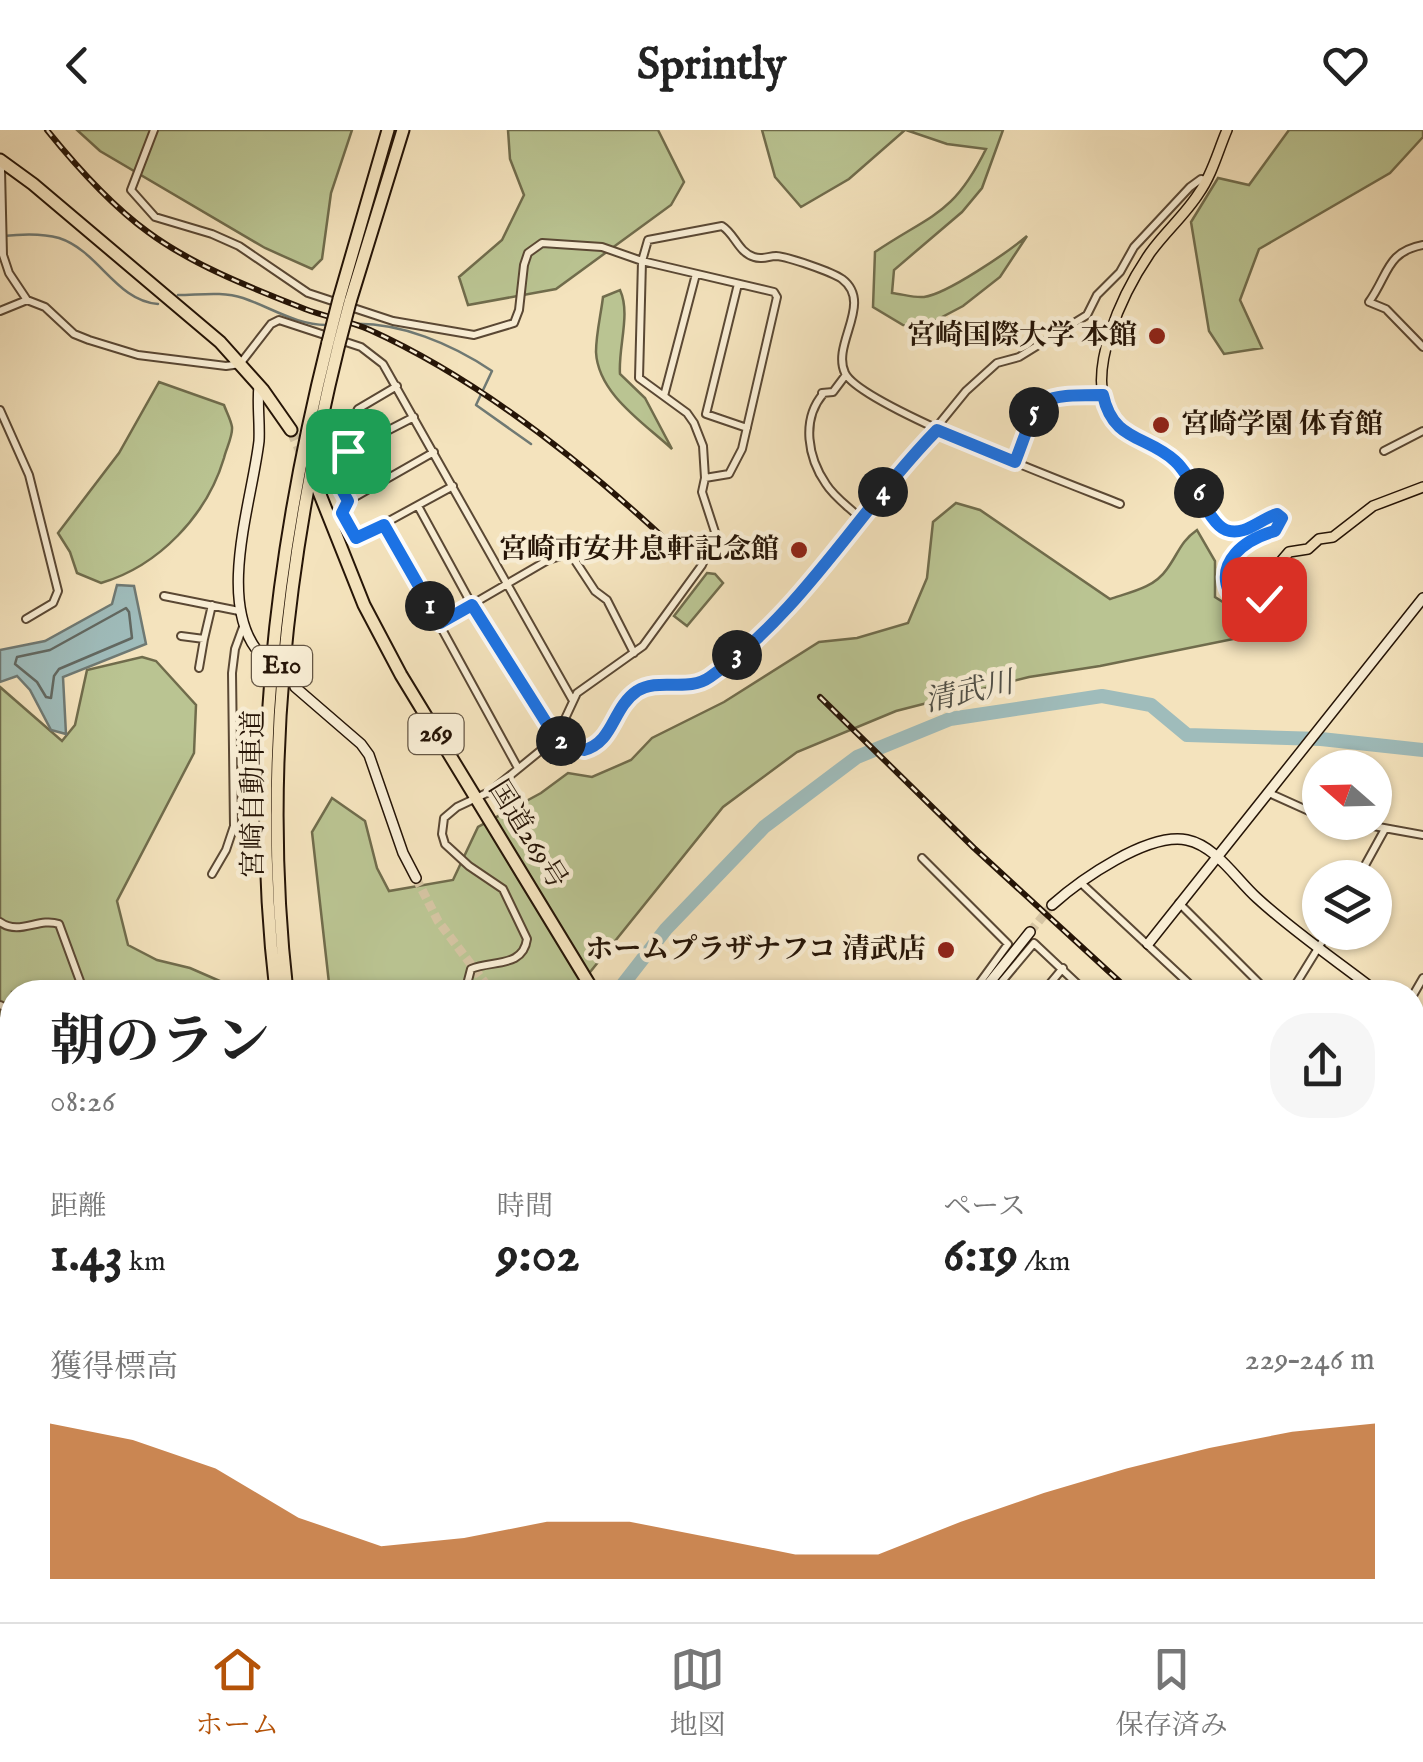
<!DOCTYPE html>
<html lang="ja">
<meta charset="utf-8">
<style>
body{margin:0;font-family:"IM FELL English","Noto Serif JP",serif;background:#f6f6f6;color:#222;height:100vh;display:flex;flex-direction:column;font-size:38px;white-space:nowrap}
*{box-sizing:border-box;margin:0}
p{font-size:32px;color:#767676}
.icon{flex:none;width:55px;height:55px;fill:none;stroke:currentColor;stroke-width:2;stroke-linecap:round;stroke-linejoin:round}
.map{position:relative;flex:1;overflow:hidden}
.drawer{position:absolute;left:0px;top:850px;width:1425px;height:642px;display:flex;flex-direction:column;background:#fff;border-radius:40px 40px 0 0;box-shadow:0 2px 8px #0004}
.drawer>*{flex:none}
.needle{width:65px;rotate:290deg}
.controls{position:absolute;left:1302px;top:620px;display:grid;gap:20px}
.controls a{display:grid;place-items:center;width:90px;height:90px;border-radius:50%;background:#fff;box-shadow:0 2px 8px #0004;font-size:50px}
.pin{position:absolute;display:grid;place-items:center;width:85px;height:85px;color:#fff;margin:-42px;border-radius:20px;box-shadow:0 5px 15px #0006}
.km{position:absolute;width:50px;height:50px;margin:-25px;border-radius:50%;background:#222;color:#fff;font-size:28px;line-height:50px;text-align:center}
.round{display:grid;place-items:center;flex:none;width:105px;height:105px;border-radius:40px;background:#f6f6f6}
.headline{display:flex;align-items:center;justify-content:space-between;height:170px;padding:0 50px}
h1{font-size:55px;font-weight:700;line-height:75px}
.metrics{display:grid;grid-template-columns:repeat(3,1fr);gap:15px;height:170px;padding:10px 50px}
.metrics div{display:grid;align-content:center}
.metrics b{font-size:50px;font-weight:700}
.metrics small{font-size:28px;font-weight:400}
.metrics p{font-size:28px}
.chart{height:280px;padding:20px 50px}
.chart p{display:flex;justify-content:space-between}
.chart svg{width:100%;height:180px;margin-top:10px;fill:#b45309;opacity:.7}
header{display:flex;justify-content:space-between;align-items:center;height:130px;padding:0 50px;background:#fff;font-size:45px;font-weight:700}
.tab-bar{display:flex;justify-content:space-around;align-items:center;height:140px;border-top:2px solid #e0e0e0;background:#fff;font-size:28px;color:#767676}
.tab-bar a{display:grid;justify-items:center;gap:5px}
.tab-bar .current{color:#b45309}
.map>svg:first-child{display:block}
.green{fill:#bac492;stroke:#706c4c;stroke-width:2.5}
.water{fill:#9fbcbb;stroke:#6f7973;stroke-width:2.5}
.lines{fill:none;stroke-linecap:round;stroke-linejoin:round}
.shore{stroke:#626861;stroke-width:2.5}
.stream{stroke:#6f7973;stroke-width:2.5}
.river{stroke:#9fbcbb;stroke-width:14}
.secondary-tunnel{stroke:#d5c4a2;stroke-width:9;stroke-dasharray:9 4.5;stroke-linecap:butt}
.highway-tunnel{stroke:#d5c4a2;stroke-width:11;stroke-dasharray:11 5.5;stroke-linecap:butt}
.street-casing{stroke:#5a4834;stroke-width:10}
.secondary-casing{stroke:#261507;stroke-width:12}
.primary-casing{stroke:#261507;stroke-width:12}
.highway-casing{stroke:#261507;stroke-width:15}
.street{stroke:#f8edd4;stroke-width:6}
.secondary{stroke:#f8edd4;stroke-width:9}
.primary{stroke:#f4e3bd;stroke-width:9}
.highway{stroke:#f4e3bd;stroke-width:11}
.rail-casing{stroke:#261507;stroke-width:6}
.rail{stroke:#f8edd4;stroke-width:2.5;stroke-dasharray:8;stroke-linecap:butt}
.highway-bridge-casing{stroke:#261507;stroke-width:15;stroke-linecap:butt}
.highway-bridge{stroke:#f4e3bd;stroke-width:11}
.route-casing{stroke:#fff;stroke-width:20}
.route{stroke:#1a73e8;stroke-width:12}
.poi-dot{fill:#8f2418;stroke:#f8edd4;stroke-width:4}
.labels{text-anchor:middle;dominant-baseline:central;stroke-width:9;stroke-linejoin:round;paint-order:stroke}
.shield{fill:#f8edd4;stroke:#655644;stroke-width:2.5}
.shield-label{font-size:25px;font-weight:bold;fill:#261507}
.poi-label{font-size:28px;font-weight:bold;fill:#261507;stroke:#f8edd4;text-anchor:end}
.street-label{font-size:28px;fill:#261507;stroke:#f8edd4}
.water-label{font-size:30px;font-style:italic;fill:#504f46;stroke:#f8edd4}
</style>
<header><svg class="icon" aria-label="back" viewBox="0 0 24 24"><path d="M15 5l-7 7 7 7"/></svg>Sprintly<svg class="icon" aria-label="heart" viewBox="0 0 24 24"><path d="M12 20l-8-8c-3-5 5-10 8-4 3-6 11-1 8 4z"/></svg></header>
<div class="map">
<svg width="1423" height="1492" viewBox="0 0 1423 1492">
<rect width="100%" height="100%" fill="#f4e3bd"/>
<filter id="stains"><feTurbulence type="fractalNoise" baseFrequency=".002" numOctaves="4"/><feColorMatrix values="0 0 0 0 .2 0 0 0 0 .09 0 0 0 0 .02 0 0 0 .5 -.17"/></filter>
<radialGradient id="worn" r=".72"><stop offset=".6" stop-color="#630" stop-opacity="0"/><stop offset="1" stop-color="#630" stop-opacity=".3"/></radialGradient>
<path class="green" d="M77,0H352L331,63L322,129L312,139L265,118L100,21Z
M508,0H658L684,52L671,75L556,159L468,175L459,147L502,110L524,65L510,29Z
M762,0H905L849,49L801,77L775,47Z
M906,0H1003L982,58L962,82L894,140L892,163C902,164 914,168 924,167C947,164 1008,122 1027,106L1000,147L963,176L925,196L903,195L873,177L875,122C931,84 953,86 986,19L947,14Z
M1289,0H1423V7L1390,43L1259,119L1240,170L1262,218L1224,224L1209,201L1191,92L1218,48L1249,55Z
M620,160C631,184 618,217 620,244L645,268L672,319C644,293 598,264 596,222C596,204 601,184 603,167Z
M159,252L224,275C226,281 231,290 232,297C233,306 226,319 224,328C207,385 159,436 101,453L77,443L70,422L58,403L119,323Z
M956,373L980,380L1110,469C1131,462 1154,458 1167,439C1178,424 1181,411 1197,400L1215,431V467L1234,479L1258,504L1100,536L1029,547L896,581L797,622L723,677L574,862H330L312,702L332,668L365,691L377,738L389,761L453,750L478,697L541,663L568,643L592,647L631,630L652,608L724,572L819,512L857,508L908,493L927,448L933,392Z
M707,443L715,444L723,453L687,496L674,486Z
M142,527L156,531L196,575L194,623L117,771L128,815L157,830L190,838L245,862H12V886H0V557L62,611L75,595L87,540Z
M3,922L12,928V1260L0,1251V934Z
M1413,1372L1423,1378V1492H1391L1398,1480H1412Z"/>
<path class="water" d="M117,455L134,456L146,514L63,547L66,604L51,600L30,560L17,546L0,552V520L45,511L112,474Z"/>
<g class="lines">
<path class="shore" d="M126,478L129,482L132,508L59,539L54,546L51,568L46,567L37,552L15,534L17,527L50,520Z"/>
<path class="stream" d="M3,106C21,104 42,103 59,108C99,121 116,171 158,174
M178,165C199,165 222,161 243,168C270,177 298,196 328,195
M351,194C400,192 452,214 492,241L476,275L531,314"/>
<path class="river" d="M617,862L666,799L764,697L857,627L950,589L1102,566L1151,575L1187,605L1321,609L1423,620
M741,1480L745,1492
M280,1492L286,1480"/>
<path class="secondary-tunnel" d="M256,519L295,557
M416,748L438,791L492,862
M1030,802L1052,775"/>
<path class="highway-tunnel" d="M291,300L305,330"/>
<defs>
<path id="street" d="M154,0L131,60L155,87L212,104L239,116L308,163L393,191L474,205L514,193L519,180L524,135L528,123L542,113L602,117L642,131L774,162L777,167L742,319L729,344L705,348
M4,33L1,40L3,125L9,143L27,170L45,177L74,204L89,210L138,225L226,236L240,234L271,194L279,190L361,217L383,234L572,569
M1423,115C1386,122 1389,144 1369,172L1386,179L1423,217
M738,154L706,284L747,298
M0,181L27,170
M397,256L358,279L355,285L342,360L348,371L342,383L356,409L453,356
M822,263L833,262L845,246
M823,264C801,290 808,328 826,354C834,367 850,378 860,388
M664,266L696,144
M0,280L29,345L58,461L53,473L26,489
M350,320L414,287
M1384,321L1423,301
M1015,332C1039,269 1033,265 1103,265
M348,371L434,322
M418,376L472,475L556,608L578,619L589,620L605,609L619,580L642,558L699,553L730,531L781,482L834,423L966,261L997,233L1019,227L1087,185L1097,165L1120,142L1134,117L1190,57L1201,49L1207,50
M385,395L518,638
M164,466L239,481
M440,493L548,430L570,423L595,461L607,470L634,523
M181,506L204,509L212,475
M199,538L204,509
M1269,663L1320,686
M1351,692L1423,705
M922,728L1008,814L973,862
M212,744L226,720L234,696L232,543L235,519L243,497
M1358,748L1385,699
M1080,752L1198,862
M1179,773L1268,862
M0,792C20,806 38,787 59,794L84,862
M465,862L471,839C492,830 523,838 527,809L503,759L469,736L445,714L442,704L444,688L457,677L491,661L556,608L577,563L643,516L702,435L716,405L702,362L705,348L703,316L694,293L687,283L639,248L642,131L648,110L722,96C735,104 738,122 754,127C762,130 769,126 776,126C789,127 832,142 842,149C874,173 831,214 845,243C861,276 1075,356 1120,374
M993,862L1034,813L1086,862
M1043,862L1063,838
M1291,862L1328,802
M1412,867L1423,848
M0,875L12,881
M1412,1008L1423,1019
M1412,1174L1423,1189
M1412,1198H1422
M1412,1246H1423
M1412,1292L1423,1294
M1412,1363L1423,1368
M0,1414L12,1416
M502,1480L508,1492
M650,1480L655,1492
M818,1482L910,1487L914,1480
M911,1487L939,1480
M414,1492L417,1480
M453,1492L455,1480
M599,1492L624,1480
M1124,1492L1130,1480
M1300,1492V1480"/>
<path id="secondary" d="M256,519C218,467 252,371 259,311C260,292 257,274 259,256
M295,557L361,614L369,625L403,723L416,748
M1052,775C1080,750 1148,702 1187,710C1216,716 1236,749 1257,768C1294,802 1337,831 1377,862
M1148,814L1423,468
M982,862L1030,802
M1412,889L1423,897"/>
<path id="primary" d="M1227,0C1218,21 1212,45 1199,63C1185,85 1165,102 1150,123C1124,161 1083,243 1111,287C1128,313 1160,314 1179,335C1197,355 1203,381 1221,399C1244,405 1256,390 1277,384L1282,388L1275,401C1167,432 1269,519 1271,443L1289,422L1308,419L1319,409L1333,407L1373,376L1423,357
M1412,1031L1423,1020
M231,1492L237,1480"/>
<path id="highway" d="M0,30L33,54L220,212L263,260L291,300
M339,169L388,0
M350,172L403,0
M317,357L364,475L401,545L594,862
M276,862C250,640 274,428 328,212
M287,862C262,643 286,428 339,214
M466,1480L472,1492
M479,1480L485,1492
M965,1480L972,1492"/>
</defs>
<use href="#street" class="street-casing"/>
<use href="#secondary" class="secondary-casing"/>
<use href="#primary" class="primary-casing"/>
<use href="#highway" class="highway-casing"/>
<use href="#street" class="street"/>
<use href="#secondary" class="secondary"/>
<use href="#primary" class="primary"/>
<use href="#highway" class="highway"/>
<defs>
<path id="rail" d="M47,0C76,36 111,75 148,102C194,136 252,158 305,179C326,187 349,191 370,200C478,249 580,330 666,410
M820,567L974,718L1131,862
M1412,1159L1423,1172"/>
</defs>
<use href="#rail" class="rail-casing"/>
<use href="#rail" class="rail"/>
<defs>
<path id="highway-bridge" d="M328,212L339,169
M339,214L350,172"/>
</defs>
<use href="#highway-bridge" class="highway-bridge-casing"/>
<use href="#highway-bridge" class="highway-bridge"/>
</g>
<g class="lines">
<defs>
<path id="route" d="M348,321L342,360L348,371L342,383L356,408L384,395L440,493L472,475L556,608L584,620C614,612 612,578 637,561C659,547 688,563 710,547C802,483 860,379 937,300L1015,332C1040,267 1031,265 1103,265C1113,312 1147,305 1175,331C1194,348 1208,393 1226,400C1244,407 1260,389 1277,384L1282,388L1275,401C1198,423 1225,489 1264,469"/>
</defs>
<use href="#route" class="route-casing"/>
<use href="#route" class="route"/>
</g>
<g class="poi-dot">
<circle cx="1157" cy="206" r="10"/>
<circle cx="1161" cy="295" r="10"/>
<circle cx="799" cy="420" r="10"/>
<circle cx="946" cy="820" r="10"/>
</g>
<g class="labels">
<g class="shield">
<rect x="252" y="516" width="60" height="40" rx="8"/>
<rect x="408.5" y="584" width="55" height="40" rx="8"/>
</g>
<g class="shield-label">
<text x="282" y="536">E10</text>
<text x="436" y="604">269</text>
</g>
<g class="poi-label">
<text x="1137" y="206">宮崎国際大学 本館</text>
<text x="1181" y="295" text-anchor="start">宮崎学園 体育館</text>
<text x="779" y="420">宮崎市安井息軒記念館</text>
<text x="926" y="820">ホームプラザナフコ 清武店</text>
</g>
<g class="street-label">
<text transform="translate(254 664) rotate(-90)">宮崎自動車道</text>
<text transform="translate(527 705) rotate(58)">国道269号</text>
</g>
<g class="water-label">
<text transform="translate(969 563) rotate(-13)">清武川</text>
</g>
</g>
<rect width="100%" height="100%" filter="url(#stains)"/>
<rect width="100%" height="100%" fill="url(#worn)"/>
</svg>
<div class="controls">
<a><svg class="needle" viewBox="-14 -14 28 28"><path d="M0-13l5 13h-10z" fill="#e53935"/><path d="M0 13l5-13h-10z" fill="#767676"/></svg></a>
<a><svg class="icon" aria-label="layers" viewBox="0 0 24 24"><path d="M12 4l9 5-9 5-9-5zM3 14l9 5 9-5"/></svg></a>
</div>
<div class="pin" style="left:348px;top:321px;background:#1e9e55"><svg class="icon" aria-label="arrive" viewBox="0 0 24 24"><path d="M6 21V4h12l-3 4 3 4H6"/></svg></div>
<div class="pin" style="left:1264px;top:469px;background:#d93025"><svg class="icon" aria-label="check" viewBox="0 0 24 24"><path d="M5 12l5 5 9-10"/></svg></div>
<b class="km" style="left:430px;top:476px">1</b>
<b class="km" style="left:561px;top:611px">2</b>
<b class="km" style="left:737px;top:525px">3</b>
<b class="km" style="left:883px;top:362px">4</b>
<b class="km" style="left:1034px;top:282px">5</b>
<b class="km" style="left:1199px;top:363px">6</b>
<section class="drawer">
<div class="headline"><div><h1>朝のラン</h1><p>08:26</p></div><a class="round"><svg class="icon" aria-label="share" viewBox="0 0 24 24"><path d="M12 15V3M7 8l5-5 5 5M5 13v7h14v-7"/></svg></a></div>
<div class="metrics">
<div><p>距離</p><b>1.43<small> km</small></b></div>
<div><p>時間</p><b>9:02</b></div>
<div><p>ペース</p><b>6:19<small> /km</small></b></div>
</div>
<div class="chart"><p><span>獲得標高</span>229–246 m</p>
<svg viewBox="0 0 160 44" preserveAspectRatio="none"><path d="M0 44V6L10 10L20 17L30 29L40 36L50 34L60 30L70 30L80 34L90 38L100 38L110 30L120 23L130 17L140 12L150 8L160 6V44z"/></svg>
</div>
</section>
</div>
<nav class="tab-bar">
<a class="current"><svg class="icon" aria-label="home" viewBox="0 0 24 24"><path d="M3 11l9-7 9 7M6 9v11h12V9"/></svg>ホーム</a>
<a><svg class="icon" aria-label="map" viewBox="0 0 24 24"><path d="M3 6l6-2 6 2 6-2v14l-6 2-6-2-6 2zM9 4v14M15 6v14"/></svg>地図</a>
<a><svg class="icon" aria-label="saved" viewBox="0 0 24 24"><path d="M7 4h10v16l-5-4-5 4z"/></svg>保存済み</a>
</nav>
